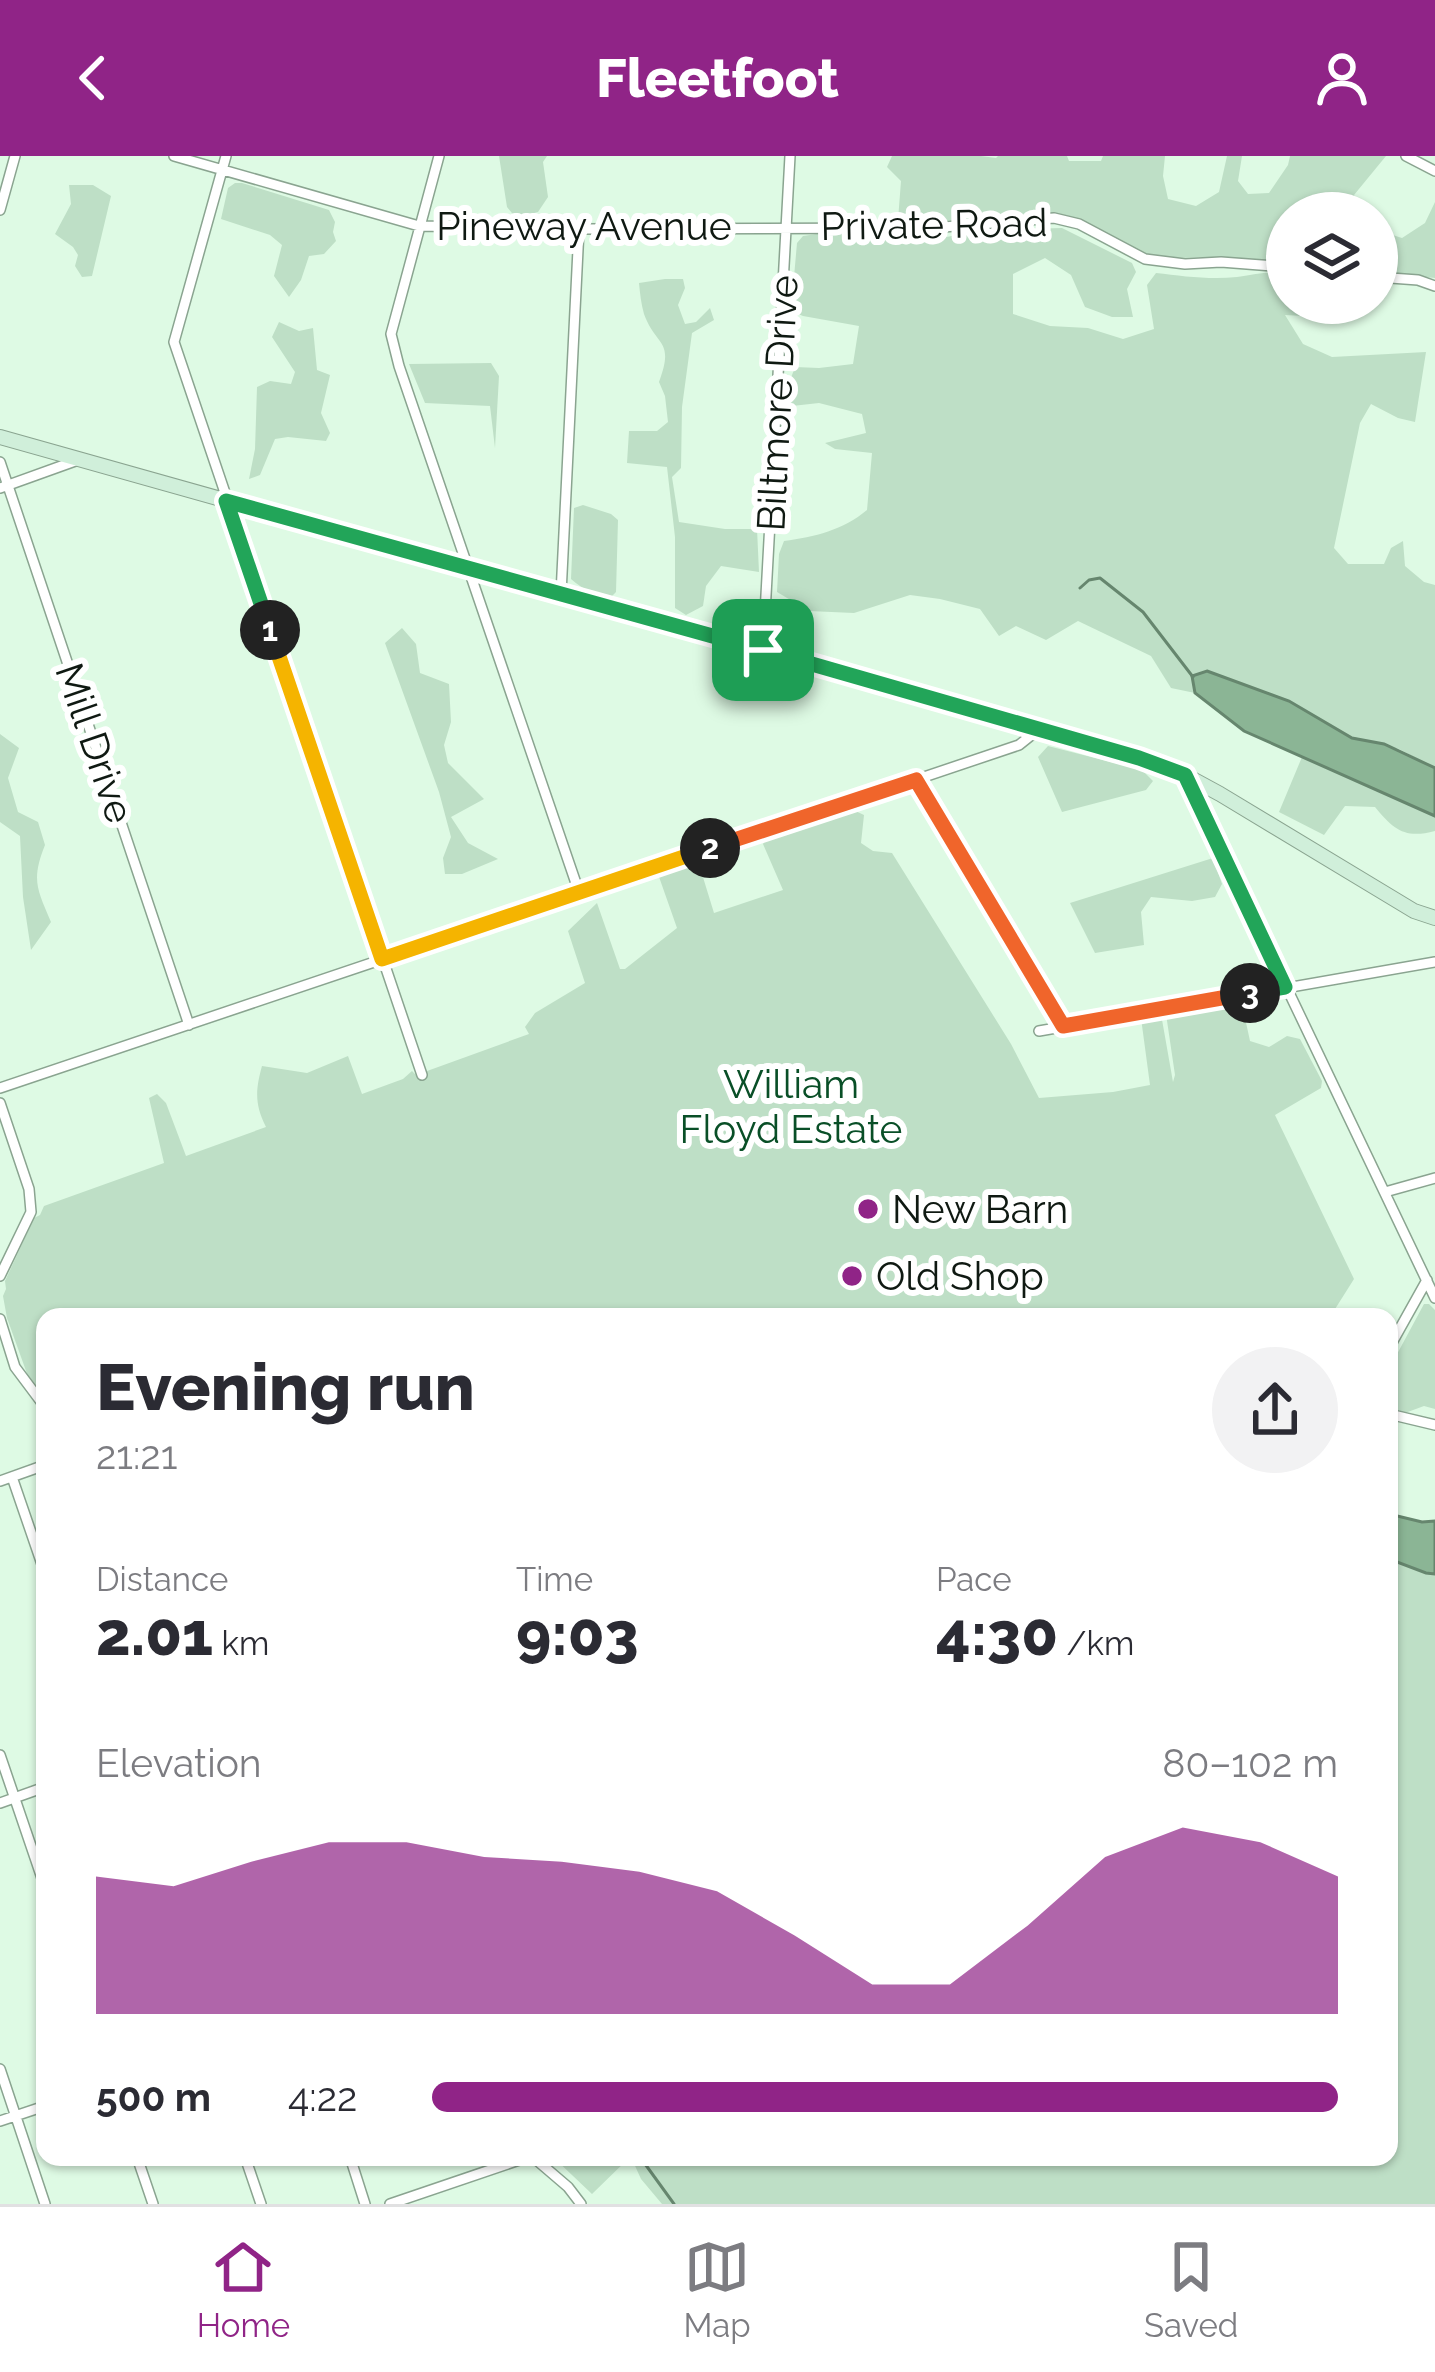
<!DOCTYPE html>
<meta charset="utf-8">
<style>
body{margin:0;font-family:Raleway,sans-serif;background:#f2f2f3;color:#2b2b33;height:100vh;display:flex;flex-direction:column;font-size:45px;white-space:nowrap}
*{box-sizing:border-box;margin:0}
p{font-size:39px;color:#7c7c81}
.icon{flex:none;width:66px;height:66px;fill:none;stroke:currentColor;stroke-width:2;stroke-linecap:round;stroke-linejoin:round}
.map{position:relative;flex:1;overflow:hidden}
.drawer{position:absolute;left:36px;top:1152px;width:1362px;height:858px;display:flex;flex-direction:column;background:#fff;border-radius:24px;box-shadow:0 3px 9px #0004}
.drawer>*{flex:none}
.controls{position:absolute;left:1266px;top:36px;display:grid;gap:24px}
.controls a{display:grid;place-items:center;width:132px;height:132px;border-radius:50%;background:#fff;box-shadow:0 3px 9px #0004;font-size:60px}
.pin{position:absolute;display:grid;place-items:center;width:102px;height:102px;color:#fff;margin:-51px;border-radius:24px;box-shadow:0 6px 18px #0006}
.km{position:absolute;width:60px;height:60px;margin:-30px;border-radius:50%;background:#222;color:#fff;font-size:33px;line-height:60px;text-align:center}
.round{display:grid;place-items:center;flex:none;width:126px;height:126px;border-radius:63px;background:#f2f2f3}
.headline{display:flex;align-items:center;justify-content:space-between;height:204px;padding:0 60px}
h1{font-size:66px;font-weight:800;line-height:90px}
.stats{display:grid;grid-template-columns:repeat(3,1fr);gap:18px;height:204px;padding:12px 60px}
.stats div{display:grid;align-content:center}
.stats b{font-size:60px;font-weight:800}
.stats small{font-size:33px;font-weight:400}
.stats p{font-size:33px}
.chart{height:336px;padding:24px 60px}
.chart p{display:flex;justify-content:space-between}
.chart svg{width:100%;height:216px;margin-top:12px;fill:#902487;opacity:.7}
ul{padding:0 60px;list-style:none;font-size:39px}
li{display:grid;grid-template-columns:192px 144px 1fr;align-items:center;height:90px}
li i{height:30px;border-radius:15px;background:#902487}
header{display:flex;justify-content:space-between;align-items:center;height:156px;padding:0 60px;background:#902487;color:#fff;font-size:54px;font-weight:800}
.menu{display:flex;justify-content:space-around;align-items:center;height:168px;border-top:3px solid #e1e1e2;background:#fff;font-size:33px;color:#7c7c81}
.menu a{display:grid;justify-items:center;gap:6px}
.menu .current{color:#902487}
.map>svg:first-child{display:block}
.green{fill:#bedfc6}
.water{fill:#8bb595;stroke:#66866e;stroke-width:3}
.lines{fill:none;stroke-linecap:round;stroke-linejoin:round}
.stream{stroke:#66866e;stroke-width:3}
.street-casing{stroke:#8aa490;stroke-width:12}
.secondary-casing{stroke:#8aa490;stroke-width:16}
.street{stroke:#fff;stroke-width:9}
.secondary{stroke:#d0efda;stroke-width:14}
.split-1-casing{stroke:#fff;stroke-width:24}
.split-2-casing{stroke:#fff;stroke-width:24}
.split-3-casing{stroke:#fff;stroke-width:24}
.split-4-casing{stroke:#fff;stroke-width:24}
.split-1{stroke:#22a559;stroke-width:15}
.split-2{stroke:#f5b400;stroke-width:15}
.split-3{stroke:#f0652b;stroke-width:15}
.split-4{stroke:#22a559;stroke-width:15}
.poi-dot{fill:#902487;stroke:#fff;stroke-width:4.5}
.labels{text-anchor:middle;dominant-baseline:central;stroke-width:12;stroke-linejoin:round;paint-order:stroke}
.street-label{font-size:39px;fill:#0f1912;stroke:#fff}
.park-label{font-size:39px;fill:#094f27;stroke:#fff}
.poi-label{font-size:39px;fill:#0f1912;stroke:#fff;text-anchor:start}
</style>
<header><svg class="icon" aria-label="back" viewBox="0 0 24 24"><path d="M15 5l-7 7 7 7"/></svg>Fleetfoot<svg class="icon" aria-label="person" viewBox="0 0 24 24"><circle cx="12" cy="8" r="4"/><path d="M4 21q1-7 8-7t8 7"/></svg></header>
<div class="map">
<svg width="1435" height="2048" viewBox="0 0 1435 2048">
<rect width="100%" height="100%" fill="#defae4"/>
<path class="green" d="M499,0H547L543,6L548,41L538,56L516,62L507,51Z
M892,0H981L996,2L998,0H1067L1069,5H1101L1103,0H1165L1163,20L1168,43L1196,50L1219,36L1227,0H1242L1238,25L1248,38L1269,37L1288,9L1290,0H1386L1354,39L1361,57H1287V107L1223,101L1171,102L1149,99L1063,60L932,65L898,64L901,25L887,11Z
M235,27H242L329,54L335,66L333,76L336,85L324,98L309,100L301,124L289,141L274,120L282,89L270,79L221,63L228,32Z
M69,29H93L111,40L92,120L82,121L75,110L78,99L73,91L55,78L71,48Z
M1435,46V122L1377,116V74L1402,82L1425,67Z
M1062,72L1132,107L1136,116L1127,133L1133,161H1112L1085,151L1071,119L1045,102L1013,118V158L1050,170L1088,172L1123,183L1154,173L1147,129L1156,117C1182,120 1210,124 1237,121C1257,118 1267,115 1287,117V147H1313L1303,160L1285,159L1303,188L1332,201L1426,196L1415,266L1398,262L1371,248L1360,267L1334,392L1348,408H1384L1391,392L1403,385L1405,410L1424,426L1435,429V612L1399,593L1352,582L1327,567L1192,520L1195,537L1171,532L1151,500L1078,465L1046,484L1016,470L999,480L980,453L940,443L910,439L854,457L809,455L777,436L779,398L784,385C815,381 843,374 867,354L872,297L835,293L825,287L866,277L862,258L819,247L792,250L788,230L795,211L819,212L853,208L859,170L803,160L791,155L797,87L803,80L817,78L936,83L983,74Z
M665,123H683L685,132L678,149L685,168L696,166L710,152L714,164L692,177L682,251L681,312L672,321L679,366L725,373H757L759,416L721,410L706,430L703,450L686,459L675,452V381L667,311L627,307L629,275H657L668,266L665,240L659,226C675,183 656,191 644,158C641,148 640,137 639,127Z
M279,166L299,175L313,172L317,214L330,219L321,257L330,277L326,285L288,281L275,283L260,319L249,323L255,293L257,231L270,225L291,228L295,216L272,181Z
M491,207L499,220L495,292L490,250L425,247L409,208Z
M583,349L611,358L618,364L616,436L611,441C595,441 583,433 571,423L574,352Z
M402,472L416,488L420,517L449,528L451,566L444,589L448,607L484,643L451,661L468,687L498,703L462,718H445L443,702L451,681L439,636L385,487Z
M0,578L19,592L8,622L18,656L38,666L45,689C31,724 37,733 51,766L31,794L23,741L20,680L0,666Z
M1048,590L1142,614L1153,625L1146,634L1062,656L1038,601Z
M1302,601L1435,660V675C1405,683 1394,674 1375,651L1345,650L1324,679L1279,656Z
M849,652L864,659L861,687L873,695L892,697L1011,888L1039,942L1113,936L1150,929L1141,862L1161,858L1173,926L1175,919L1166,858L1242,848L1250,885L1269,891L1287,880L1300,883L1322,925L1321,932L1275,959L1354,1123L1330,1161H45V1243L30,1226L7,1162L3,1140L6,1133L5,1125L34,1062L40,1059L44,1050L164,1007L149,942L157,938L166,947L186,1000L266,971C255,949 255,935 262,910L307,917L348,900L362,938L403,923L412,915L416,919L529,878L525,871L535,857L585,827L568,775L597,747L620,813H625L677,772L658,718L698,705L714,757L783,734L763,688L767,680L837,662Z
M1213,702L1222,728L1215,741L1192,745L1151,741L1141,756L1144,789L1095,797L1070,747Z
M1424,1148H1429L1435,1154V1253L1424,1250L1405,1257L1389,1250V1213Z
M1389,1398L1435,1412V2048H662L641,2023L631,2001H1389Z
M553,2001H630L592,2038Z"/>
<path class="water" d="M1207,515L1289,545L1352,582L1384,588L1435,612V660L1244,575L1195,537L1192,520Z
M1389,1358L1422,1366L1435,1365V1418L1426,1417L1389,1403Z"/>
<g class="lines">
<path class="stream" d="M1080,432L1089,424L1100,422L1143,456L1193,521
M640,2001L674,2048"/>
<defs>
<path id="street" d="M174,0L419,70L579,73L931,72L1054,62L1079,68L1145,103L1185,108L1221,106L1287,111
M226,0L174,186L422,919
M439,0L391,178L399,210L579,736
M1406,0L1435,15
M0,54L15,0
M1377,121L1418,124L1435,130
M0,306L189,869
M0,332L78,304
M561,438L579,73
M763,494L790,0
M1185,619L1435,1142
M916,624L1063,870
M1039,875L1435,806
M0,932L1019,589L1039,573
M0,947L29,1033L31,1056L0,1120
M1385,1036L1435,1022
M0,1163L15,1211L45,1251
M1389,1192L1427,1124
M1389,1258L1435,1269
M12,1321L45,1417
M0,1325L45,1309
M0,1599L45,1731
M0,1647L45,1631
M0,1913L45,2048
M0,1965L45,1950
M137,2001L153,2048
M245,2001L261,2048
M350,2001L365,2048
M533,2001L568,2031L581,2048
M390,2048L528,2001"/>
<path id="secondary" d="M0,281L1139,601L1185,619L1220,638L1414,755L1435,762"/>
</defs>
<use href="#street" class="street-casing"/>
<use href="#secondary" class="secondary-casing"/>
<use href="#street" class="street"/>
<use href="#secondary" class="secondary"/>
</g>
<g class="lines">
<defs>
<path id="split-1" d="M270,474L226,345L763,494"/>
<path id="split-2" d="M270,474L382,803L710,692"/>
<path id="split-3" d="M710,692L916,624L1063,870L1250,837"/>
<path id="split-4" d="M763,494L1139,602L1185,619L1285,831L1250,837"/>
</defs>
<use href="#split-1" class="split-1-casing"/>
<use href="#split-2" class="split-2-casing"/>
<use href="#split-3" class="split-3-casing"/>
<use href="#split-4" class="split-4-casing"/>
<use href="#split-1" class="split-1"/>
<use href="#split-2" class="split-2"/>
<use href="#split-3" class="split-3"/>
<use href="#split-4" class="split-4"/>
</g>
<g class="poi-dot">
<circle cx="868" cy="1053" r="12"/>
<circle cx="852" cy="1120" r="12"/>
</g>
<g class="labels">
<g class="street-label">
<text transform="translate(934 68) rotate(-1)">Private Road</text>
<text x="584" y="70">Pineway Avenue</text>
<text transform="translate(777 247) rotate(-87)">Biltmore Drive</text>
<text transform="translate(95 587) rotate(71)">Mill Drive</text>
</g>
<g class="park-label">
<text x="791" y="928">William<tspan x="791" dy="45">Floyd Estate</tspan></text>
</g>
<g class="poi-label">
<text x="892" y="1053">New Barn</text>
<text x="876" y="1120">Old Shop</text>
</g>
</g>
</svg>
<div class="controls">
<a><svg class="icon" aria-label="layers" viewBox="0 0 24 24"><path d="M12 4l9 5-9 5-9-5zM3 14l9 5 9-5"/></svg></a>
</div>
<div class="pin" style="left:763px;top:494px;background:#1e9e55"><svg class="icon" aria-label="arrive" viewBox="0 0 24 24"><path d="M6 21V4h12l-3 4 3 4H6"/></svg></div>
<b class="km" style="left:270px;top:474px">1</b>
<b class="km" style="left:710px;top:692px">2</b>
<b class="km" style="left:1250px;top:837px">3</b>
<section class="drawer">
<div class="headline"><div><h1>Evening run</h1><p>21:21</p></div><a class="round"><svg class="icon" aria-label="share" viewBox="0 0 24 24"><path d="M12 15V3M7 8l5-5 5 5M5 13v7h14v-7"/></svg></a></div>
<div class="stats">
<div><p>Distance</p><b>2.01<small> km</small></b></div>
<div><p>Time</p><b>9:03</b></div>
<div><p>Pace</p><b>4:30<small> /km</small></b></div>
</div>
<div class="chart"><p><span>Elevation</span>80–102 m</p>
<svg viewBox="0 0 160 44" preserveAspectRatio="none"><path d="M0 44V16L10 18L20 13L30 9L40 9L50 12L60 13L70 15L80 19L90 28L100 38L110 38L120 26L130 12L140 6L150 9L160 16V44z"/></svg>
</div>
<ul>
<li><b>500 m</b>4:22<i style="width:100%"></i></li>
</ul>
</section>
</div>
<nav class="menu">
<a class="current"><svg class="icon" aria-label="home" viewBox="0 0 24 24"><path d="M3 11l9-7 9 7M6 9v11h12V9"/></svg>Home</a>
<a><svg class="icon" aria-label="map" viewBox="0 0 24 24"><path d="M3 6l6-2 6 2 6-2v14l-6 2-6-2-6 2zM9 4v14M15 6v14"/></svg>Map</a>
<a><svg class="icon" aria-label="saved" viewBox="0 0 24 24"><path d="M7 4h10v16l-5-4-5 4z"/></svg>Saved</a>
</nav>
